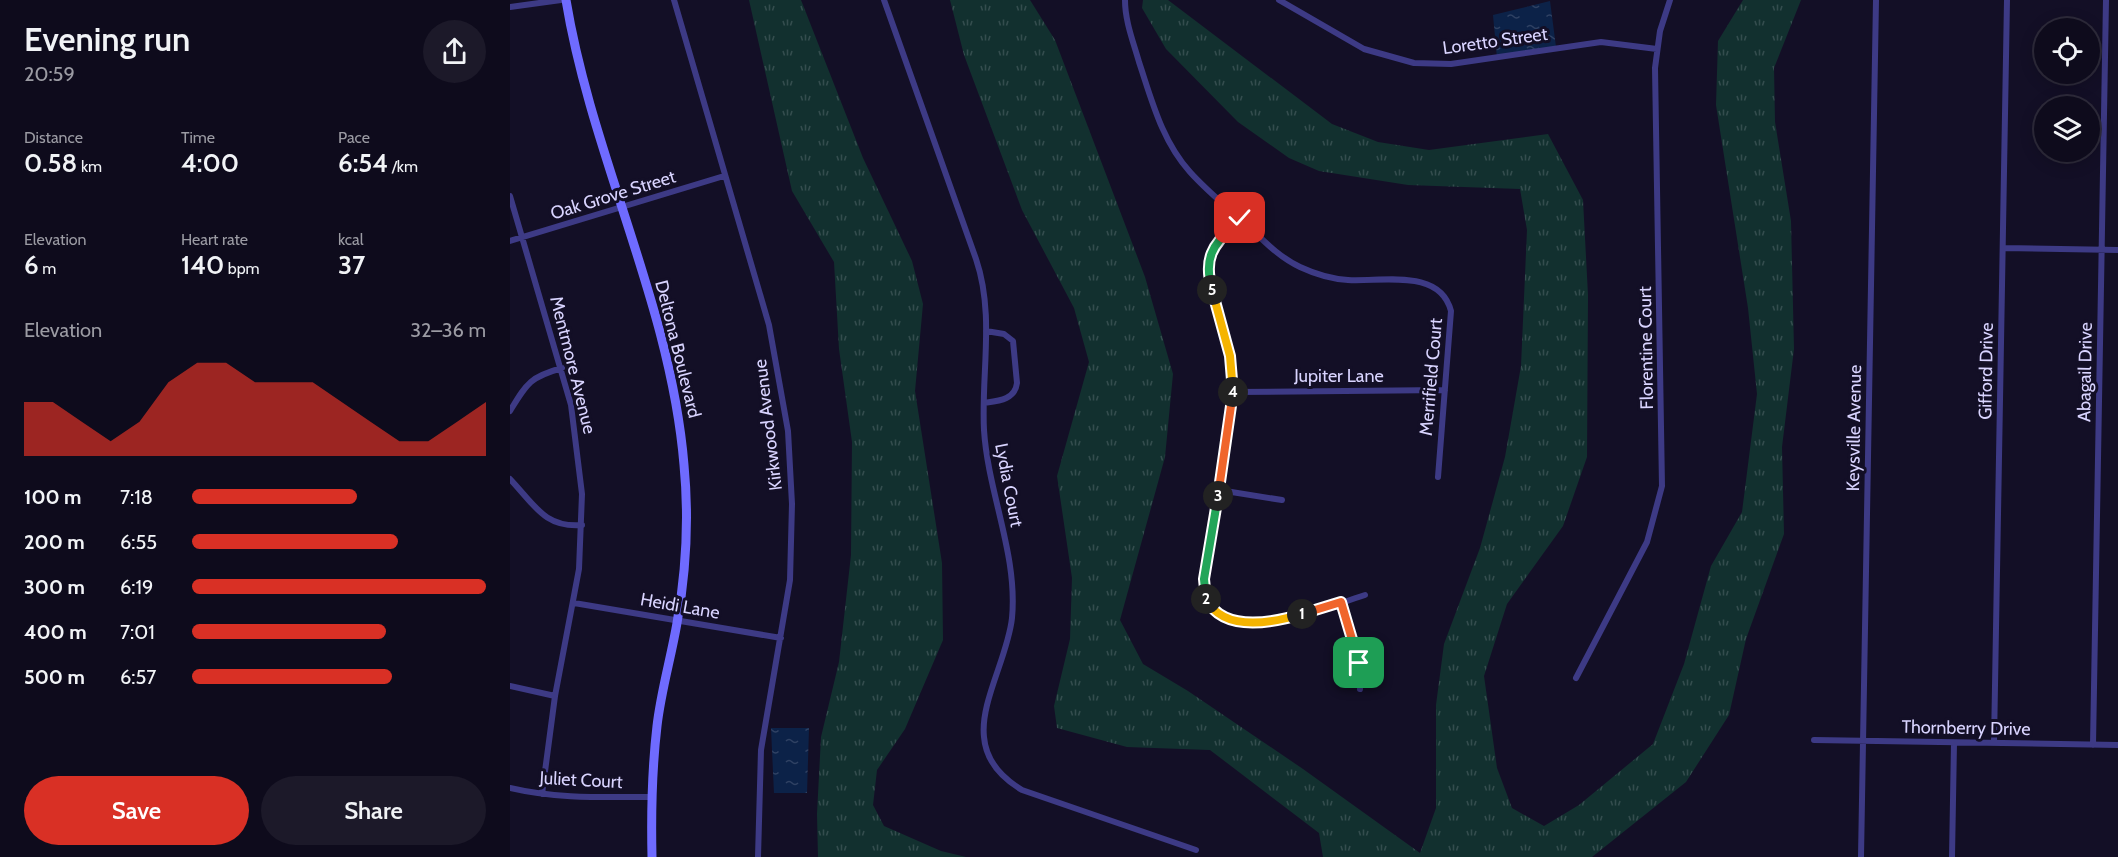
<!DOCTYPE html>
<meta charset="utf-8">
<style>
body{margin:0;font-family:Cabin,sans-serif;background:#1c1929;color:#f1f3f6;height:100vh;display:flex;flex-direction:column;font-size:22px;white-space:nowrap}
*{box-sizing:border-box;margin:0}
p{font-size:20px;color:#9b9ba3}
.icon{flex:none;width:33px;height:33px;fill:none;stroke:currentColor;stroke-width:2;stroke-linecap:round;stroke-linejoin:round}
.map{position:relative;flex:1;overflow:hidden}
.details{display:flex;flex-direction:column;background:#0e0b1c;width:510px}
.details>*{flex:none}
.buttons{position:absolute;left:1524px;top:18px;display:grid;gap:12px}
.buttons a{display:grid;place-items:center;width:66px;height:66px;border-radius:50%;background:#0e0b1c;box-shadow:0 3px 15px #0003,0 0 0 2px #2e2b3b;font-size:30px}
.pin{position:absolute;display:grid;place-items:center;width:51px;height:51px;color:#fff;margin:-26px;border-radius:12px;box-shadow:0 3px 9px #0006}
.km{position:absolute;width:30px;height:30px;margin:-15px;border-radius:50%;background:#222;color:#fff;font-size:16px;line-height:30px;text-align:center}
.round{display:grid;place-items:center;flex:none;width:63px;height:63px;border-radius:32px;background:#1c1929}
.summary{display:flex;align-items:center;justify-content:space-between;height:102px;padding:0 24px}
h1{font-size:33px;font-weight:600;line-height:45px}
.figures{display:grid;grid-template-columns:repeat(3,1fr);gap:9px;height:102px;padding:6px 24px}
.figures div{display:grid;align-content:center}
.figures b{font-size:26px;font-weight:600}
.figures small{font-size:16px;font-weight:400}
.figures p{font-size:16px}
.chart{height:168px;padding:12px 24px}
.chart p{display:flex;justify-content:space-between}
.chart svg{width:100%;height:108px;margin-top:6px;fill:#d93025;opacity:.7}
.cta{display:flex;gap:12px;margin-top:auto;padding:12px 24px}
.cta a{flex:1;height:69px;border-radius:36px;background:#d93025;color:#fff;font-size:24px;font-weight:600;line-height:69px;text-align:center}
.cta a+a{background:#1c1929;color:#f1f3f6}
ul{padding:0 24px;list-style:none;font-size:20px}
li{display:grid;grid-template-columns:96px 72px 1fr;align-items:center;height:45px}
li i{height:15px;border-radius:8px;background:#d93025}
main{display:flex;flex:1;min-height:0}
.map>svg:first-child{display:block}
.grass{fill:url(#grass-tufts)}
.water{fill:url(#water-ripples)}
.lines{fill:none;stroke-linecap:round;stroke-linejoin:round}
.minor{stroke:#3d3a85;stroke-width:6}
.secondary{stroke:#6f6bff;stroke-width:9}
.split-1-casing{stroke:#fff;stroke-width:12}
.split-2-casing{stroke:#fff;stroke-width:12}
.split-3-casing{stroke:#fff;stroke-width:12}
.split-4-casing{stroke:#fff;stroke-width:12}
.split-5-casing{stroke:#fff;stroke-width:12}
.split-6-casing{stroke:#fff;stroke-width:12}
.split-1{stroke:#f0652b;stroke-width:8}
.split-2{stroke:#f5b400;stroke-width:8}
.split-3{stroke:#22a559;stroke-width:8}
.split-4{stroke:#f0652b;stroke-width:8}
.split-5{stroke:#f5b400;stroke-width:8}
.split-6{stroke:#22a559;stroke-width:8}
.labels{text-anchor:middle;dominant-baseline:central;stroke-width:6;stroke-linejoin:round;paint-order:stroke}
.street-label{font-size:18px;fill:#d9d4ff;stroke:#130f26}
</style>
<main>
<section class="details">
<div class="summary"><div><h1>Evening run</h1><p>20:59</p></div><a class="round"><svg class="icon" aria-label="share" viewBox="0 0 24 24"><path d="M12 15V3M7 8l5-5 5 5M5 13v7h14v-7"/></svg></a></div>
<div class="figures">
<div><p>Distance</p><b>0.58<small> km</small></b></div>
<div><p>Time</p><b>4:00</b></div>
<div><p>Pace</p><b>6:54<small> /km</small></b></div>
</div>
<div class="figures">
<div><p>Elevation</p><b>6<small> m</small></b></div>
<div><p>Heart rate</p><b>140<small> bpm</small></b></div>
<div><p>kcal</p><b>37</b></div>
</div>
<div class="chart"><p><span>Elevation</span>32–36 m</p>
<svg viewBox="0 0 160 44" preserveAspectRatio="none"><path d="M0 44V22L10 22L20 30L30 38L40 30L50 14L60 6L70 6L80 14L90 14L100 14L110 22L120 30L130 38L140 38L150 30L160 22V44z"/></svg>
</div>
<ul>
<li><b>100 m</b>7:18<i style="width:56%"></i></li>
<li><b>200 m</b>6:55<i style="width:70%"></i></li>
<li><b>300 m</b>6:19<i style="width:100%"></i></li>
<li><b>400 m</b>7:01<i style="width:66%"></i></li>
<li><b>500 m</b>6:57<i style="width:68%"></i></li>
</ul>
<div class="cta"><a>Save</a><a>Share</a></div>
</section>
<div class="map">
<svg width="1608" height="857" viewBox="0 0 1608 857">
<defs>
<pattern id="grass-tufts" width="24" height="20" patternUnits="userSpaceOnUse" patternTransform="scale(1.5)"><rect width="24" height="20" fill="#12302f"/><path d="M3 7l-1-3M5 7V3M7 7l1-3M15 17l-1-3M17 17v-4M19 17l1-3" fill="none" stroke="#344d4e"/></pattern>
<pattern id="water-ripples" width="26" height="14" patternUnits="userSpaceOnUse" patternTransform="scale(1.5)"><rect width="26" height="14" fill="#0c2248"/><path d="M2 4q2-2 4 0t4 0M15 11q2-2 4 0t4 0" fill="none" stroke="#2f4163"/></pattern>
</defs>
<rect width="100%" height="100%" fill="#130f26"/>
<path class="grass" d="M239,0H291L353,158L402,261L413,304L405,391L432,563L433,640L395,729L367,770L363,805L374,826L431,851L456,857H308L307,814L311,737L329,662L341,555L342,442L329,349L324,262L282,191Z
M440,0H520L545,40L635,277L663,374L655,457L610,620L633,664L678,691L793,769L910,853L926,808V705L934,644L970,548L995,457L1011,366L1017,230L1010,189L898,185L809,171L779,158L728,122L656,49L632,8L633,0H658L822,124L868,142L919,150L1038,134L1073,200L1078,295L1077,457L1053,526L997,604L974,676L987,768L1002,808L1034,826L1069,805L1143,744L1174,664L1201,566L1232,512L1247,394L1238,308L1206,105L1208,41L1233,0H1291L1264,68L1265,122L1281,221L1284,349L1272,447L1274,534L1236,639L1219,715L1176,782L1082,857H813L809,833L700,750L617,747L547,728L544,706L560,639L562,578L547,476L579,362L564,308L512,210L454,55Z"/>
<path class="water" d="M1040,1L1046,47L987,58L983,15Z
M261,728H299L297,793H264Z"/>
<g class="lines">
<path class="minor" d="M164,0L259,325L278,431L282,504L280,580L251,750L248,857
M374,0L466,259C485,315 471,373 474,430C478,493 508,555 502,618C498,656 470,702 474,737C476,761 492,778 512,790L686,850
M615,0C615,21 623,41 629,62C642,101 652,141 680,172C697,191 718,208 737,225C754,241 769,257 790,267C805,274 822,279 838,280C873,282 930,268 941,311L928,477
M769,0L854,49L904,63L941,64L1091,42L1147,49
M0,7L51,0
M0,196L61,405L72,494L69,569L45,696L32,794
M730,218L703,247L697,265L720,356L723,392L694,578C692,595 699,609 715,615C763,633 808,610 855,595
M0,241L214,176
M1493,248L1608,250
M723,392L935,390
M474,403C488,401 505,400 507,383L503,341L494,334L476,331
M0,411C17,383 20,377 52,368
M0,479C24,504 34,528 72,525
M709,490L772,500
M831,602L851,671L850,689
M64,603L271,638
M1066,678L1137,542L1152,486L1145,68L1150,31L1160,0
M0,686L45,696
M1304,740L1608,745
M1484,743L1497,0
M1583,745L1596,0
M0,788C46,799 94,797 141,797
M1351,857L1366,0
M1442,857L1444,743"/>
<path class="secondary" d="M56,0C82,158 161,305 174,465C179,517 176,572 167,623C161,658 151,691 147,726C142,769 141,813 142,857"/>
</g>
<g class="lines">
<defs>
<path id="split-1" d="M792,614L831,602L849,663"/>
<path id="split-2" d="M696,599C714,633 762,623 792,614"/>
<path id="split-3" d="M696,599L694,579L708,496"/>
<path id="split-4" d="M708,496L723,392"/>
<path id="split-5" d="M702,290L720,356L723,392"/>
<path id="split-6" d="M702,290C692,253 706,244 730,218"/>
</defs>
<use href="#split-1" class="split-1-casing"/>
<use href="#split-2" class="split-2-casing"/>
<use href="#split-3" class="split-3-casing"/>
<use href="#split-4" class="split-4-casing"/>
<use href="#split-5" class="split-5-casing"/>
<use href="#split-6" class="split-6-casing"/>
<use href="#split-1" class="split-1"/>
<use href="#split-2" class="split-2"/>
<use href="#split-3" class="split-3"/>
<use href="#split-4" class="split-4"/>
<use href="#split-5" class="split-5"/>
<use href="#split-6" class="split-6"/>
</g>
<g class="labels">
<g class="street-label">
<text transform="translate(985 41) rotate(-8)">Loretto Street</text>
<text transform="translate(103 195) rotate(-17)">Oak Grove Street</text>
<text transform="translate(1136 348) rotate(-91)">Florentine Court</text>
<text transform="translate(168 349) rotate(76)">Deltona Boulevard</text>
<text transform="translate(63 365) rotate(76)">Mentmore Avenue</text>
<text transform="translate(1476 371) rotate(-89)">Gifford Drive</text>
<text transform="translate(1575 372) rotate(-89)">Abagail Drive</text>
<text x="829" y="376">Jupiter Lane</text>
<text transform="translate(921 377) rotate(-85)">Merrifield Court</text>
<text transform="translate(258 425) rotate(-97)">Kirkwood Avenue</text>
<text transform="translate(1344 428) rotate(-89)">Keysville Avenue</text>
<text transform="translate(499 485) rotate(79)">Lydia Court</text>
<text transform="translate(170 606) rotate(10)">Heidi Lane</text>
<text transform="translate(1456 728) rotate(1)">Thornberry Drive</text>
<text transform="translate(71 780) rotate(3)">Juliet Court</text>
</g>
</g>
</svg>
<div class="buttons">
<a><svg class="icon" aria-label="locate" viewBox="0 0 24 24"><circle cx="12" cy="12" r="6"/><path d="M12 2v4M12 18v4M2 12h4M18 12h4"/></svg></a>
<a><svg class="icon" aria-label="layers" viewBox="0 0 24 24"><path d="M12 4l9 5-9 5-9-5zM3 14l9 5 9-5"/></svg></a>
</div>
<div class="pin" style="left:849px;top:663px;background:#1e9e55"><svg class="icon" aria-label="arrive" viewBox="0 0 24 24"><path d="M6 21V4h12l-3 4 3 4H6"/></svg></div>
<div class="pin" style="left:730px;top:218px;background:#d93025"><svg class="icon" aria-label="check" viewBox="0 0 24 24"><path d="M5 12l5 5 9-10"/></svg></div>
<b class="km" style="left:792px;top:614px">1</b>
<b class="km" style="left:696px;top:599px">2</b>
<b class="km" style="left:708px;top:496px">3</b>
<b class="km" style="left:723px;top:392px">4</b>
<b class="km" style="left:702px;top:290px">5</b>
</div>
</main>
